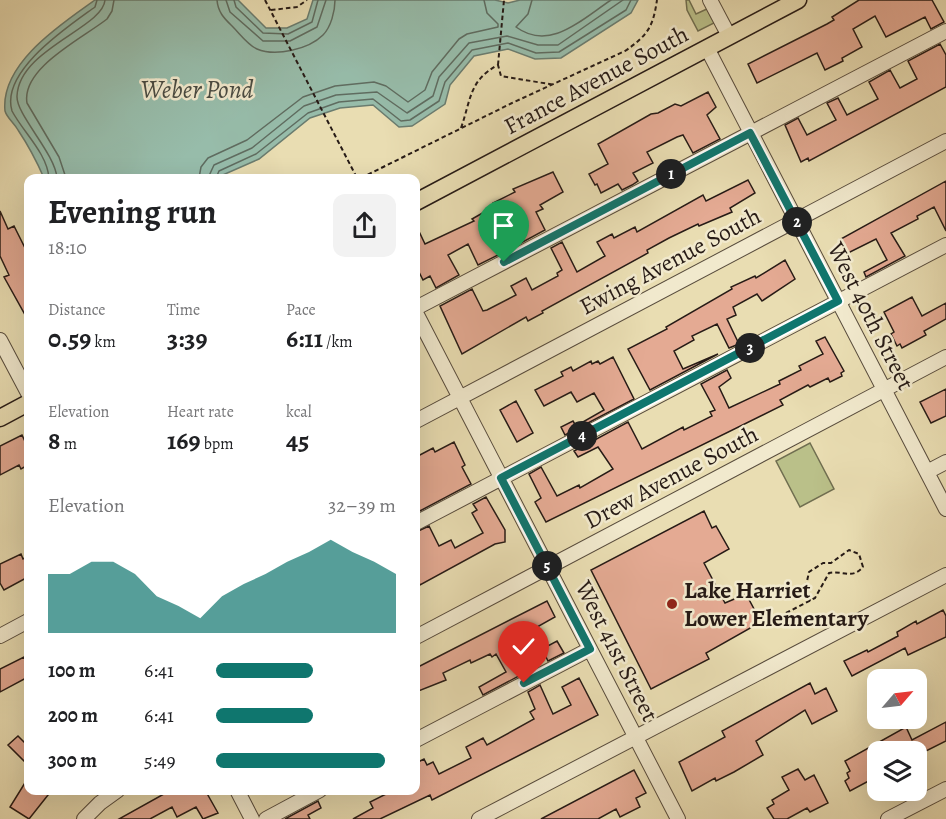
<!DOCTYPE html>
<meta charset="utf-8">
<style>
body{margin:0;font-family:Alegreya,serif;background:#f2f2f2;color:#202124;height:100vh;display:flex;flex-direction:column;font-size:22px;white-space:nowrap}
*{box-sizing:border-box;margin:0}
p{font-size:20px;color:#757577}
.icon{flex:none;width:33px;height:33px;fill:none;stroke:currentColor;stroke-width:2;stroke-linecap:round;stroke-linejoin:round}
.map{position:relative;flex:1;overflow:hidden}
.panel{position:absolute;left:24px;top:174px;width:396px;height:621px;display:flex;flex-direction:column;background:#fff;border-radius:12px;box-shadow:0 6px 24px #0002}
.panel>*{flex:none}
.needle{width:39px;rotate:62deg}
.controls{position:absolute;left:867px;top:669px;display:grid;gap:12px}
.controls a{display:grid;place-items:center;width:60px;height:60px;border-radius:12px;background:#fff;box-shadow:0 6px 24px #0002;font-size:30px}
.pin{position:absolute;display:grid;place-items:center;width:51px;height:51px;color:#fff;margin:-62px -26px;border-radius:50% 50% 50% 0;rotate:-45deg;box-shadow:0 0 6px #0007}
.pin .icon{rotate:45deg}
.km{position:absolute;width:30px;height:30px;margin:-15px;border-radius:50%;background:#222;color:#fff;font-size:16px;line-height:30px;text-align:center}
.round{display:grid;place-items:center;flex:none;width:63px;height:63px;border-radius:12px;background:#f2f2f2}
.head{display:flex;align-items:center;justify-content:space-between;height:102px;padding:0 24px}
h1{font-size:33px;font-weight:700;line-height:45px}
.stats{display:grid;grid-template-columns:repeat(3,1fr);gap:9px;height:102px;padding:6px 24px}
.stats div{display:grid;align-content:center}
.stats b{font-size:26px;font-weight:700}
.stats small{font-size:16px;font-weight:400}
.stats p{font-size:16px}
.chart{height:168px;padding:12px 24px}
.chart p{display:flex;justify-content:space-between}
.chart svg{width:100%;height:108px;margin-top:6px;fill:#0f766e;opacity:.7}
ul{padding:0 24px;list-style:none;font-size:20px}
li{display:grid;grid-template-columns:96px 72px 1fr;align-items:center;height:45px}
li i{height:15px;border-radius:8px;background:#0f766e}
.map>svg:first-child{display:block}
.green{fill:#bac089;stroke:#706e50;stroke-width:1.5}
.water{fill:#97bcaa;stroke:#6a7c6f;stroke-width:1.5}
.lines{fill:none;stroke-linecap:round;stroke-linejoin:round}
.shore{stroke:#5f6c60;stroke-width:1.5}
.building{fill:#e4aa93;stroke:#271b16;stroke-width:1.5}
.minor-casing{stroke:#584c3d;stroke-width:16}
.major-casing{stroke:#271b16;stroke-width:19}
.path{stroke:#271b16;stroke-width:2;stroke-dasharray:4.5 3;stroke-linecap:butt}
.minor{stroke:#f1e9cd;stroke-width:14}
.major{stroke:#e9ddb2;stroke-width:16}
.route-casing{stroke:#fff;stroke-width:12}
.route{stroke:#0f766e;stroke-width:8}
.poi-dot{fill:#8f2418;stroke:#f1e9cd;stroke-width:2}
.labels{text-anchor:middle;dominant-baseline:central;stroke-width:5;stroke-linejoin:round;paint-order:stroke}
.street-label{font-size:24px;fill:#271b16;stroke:#f1e9cd}
.poi-label{font-size:24px;font-weight:bold;fill:#271b16;stroke:#f1e9cd;text-anchor:start}
.water-label{font-size:26px;font-style:italic;fill:#494b42;stroke:#f1e9cd}
</style>
<div class="map">
<svg width="946" height="819" viewBox="0 0 946 819">
<rect width="100%" height="100%" fill="#e9ddb2"/>
<filter id="stains"><feTurbulence type="fractalNoise" baseFrequency=".00333" numOctaves="4"/><feColorMatrix values="0 0 0 0 .2 0 0 0 0 .09 0 0 0 0 .02 0 0 0 .5 -.17"/></filter>
<radialGradient id="worn" r=".72"><stop offset=".6" stop-color="#630" stop-opacity="0"/><stop offset="1" stop-color="#630" stop-opacity=".3"/></radialGradient>
<path class="green" d="M686,0H689L696,14L709,8L716,22L698,31L687,10Z
M810,443L834,489L800,507L776,461Z"/>
<path class="water" d="M95,0H238L266,28H287L307,19L313,0H495L508,3L520,0H638L631,13L561,58L535,59L508,49L474,56L450,85L445,104L412,126L399,127L373,105L340,108L310,118L259,159L216,178H44C37,162 28,145 18,130C14,123 7,118 5,111C0,63 63,23 95,0Z"/>
<g class="lines">
<path class="shore" d="M217,0C218,13 225,19 233,27C240,34 248,45 257,49C276,57 309,49 323,35C331,27 335,11 335,0
M226,0L230,12L263,41H290L317,27L326,0
M234,0L236,7L263,33L288,34L312,22L318,0
M532,0L528,14L516,27C550,52 582,19 611,0
M49,178C47,153 23,132 12,111C0,71 69,26 95,7L97,0
M57,178C55,153 16,115 17,96C19,49 103,28 105,0
M66,178L59,157L27,103C21,68 83,38 107,19L112,11L114,0
M199,178L201,167L208,158L247,140L303,97L335,86L374,82L386,86L408,102L425,90L432,72L459,39L467,34L498,27V24L487,13L484,0
M208,178L214,165L252,148L304,106L336,95L377,92L407,113L433,96L439,77L469,43L507,36L538,45H558L623,0
M216,178L219,171L256,154L308,113L339,102L373,99L401,121L410,120L439,101L445,82L472,50L508,43L536,53L559,52L626,10L631,0"/>
</g>
<path class="building" d="M859,0H932L944,22L931,29L925,17L886,37L875,16L853,29L862,47L842,58L843,61L825,70L817,53L757,83L748,64L827,24L834,20L832,17Z
M940,44L946,55V87L809,161L808,158L801,162L785,125L798,118L807,135L836,120L827,103L838,98L847,115L878,99L869,82L890,70L900,88L917,79L908,61Z
M708,92L716,107L707,115L720,139L693,153L683,135L677,137L647,152L653,163L633,173L638,181L632,185L622,190L618,184L601,193L597,184L595,185L589,174L608,164L598,144L651,114L658,113L675,104L681,106Z
M553,172L563,192L540,205L543,209L536,212L545,230L521,243L512,226L493,236L502,253L478,265L468,244L448,255L459,275L436,288L430,276L423,280L416,266V225L425,244L474,221L472,219L495,206L493,203L515,192L513,189Z
M748,180L755,193L730,208L732,212L699,226L698,224L669,238L647,250L648,253L542,311L543,313L528,321L526,317L462,354L440,306L472,289L483,311L487,310L516,295L511,286L526,278L532,290L558,276L557,273L562,270L551,248L562,242L577,272L605,256L597,242L612,234L614,238L635,227L637,232L703,195L706,201Z
M946,181V231L934,207L917,216L918,219L891,233L905,256L866,277L864,272L887,260L876,239L846,254L839,240Z
M0,211L8,229L14,226L28,254V320L4,277L9,275L0,256Z
M785,260L795,279L762,301L757,294L733,307L736,315L727,319L739,344L729,348L717,324L692,336L694,340L674,351L683,369L718,354L650,390L628,349L667,329L666,327L732,289L731,287L755,276L756,278Z
M912,297L922,316L946,303V319L924,331L926,335L902,348L900,344L897,346L891,334L894,332L884,312Z
M825,337L844,371L841,373L842,376L830,382L828,378L810,387L808,385L780,400L783,405L546,522L535,502L541,498L529,474L541,467L557,496L579,485L580,488L613,469L598,447L578,457L574,451L628,422L642,449L683,427L684,430L712,416L710,412L715,410L701,384L727,370L731,378L719,387L729,408L780,384L779,381L801,370L799,366L823,354L816,341Z
M613,357L634,399L565,435L561,427L573,421L576,426L604,410L594,393L577,402L571,392L544,406L535,390L563,376L561,372L571,367L573,371L591,361L592,364L598,361L600,364Z
M946,389V416L931,423L920,402Z
M516,401L533,433L517,442L500,410Z
M22,435L28,448V465L21,469L19,465L0,475V446Z
M454,442L465,465L462,467L471,484L416,513V457L433,448L435,452Z
M486,497L505,530V542L495,544L420,585L416,575V532L429,526L439,546L451,540L455,548L483,533L472,513L477,510L473,504Z
M704,511L712,528L716,526L729,549L704,563L725,603L746,594L761,622L706,653L709,659L651,689L591,570Z
M21,554L23,559L28,556V577L4,590L0,583V564Z
M547,601L555,617L507,644L517,662L526,657L532,669L483,695L479,687L506,672L496,654L492,657L490,654L471,663L470,660L443,673L446,680L416,692V668Z
M943,610L946,616V637L908,655L905,648L852,676L844,661L867,650L868,652L898,636L897,632L916,621L917,624Z
M557,641L564,653L548,661L542,649Z
M24,657L28,666V677L0,692V669Z
M579,678L598,715L432,800L430,795L380,819H353L373,808L370,802L394,790H416V763L424,759L427,765L433,762L439,774L471,758L466,747L483,738L487,745L534,719L530,712L535,709L528,692L540,685L553,714L571,705L562,687Z
M810,683L815,694L826,688L837,711L812,724L805,710L756,741L763,755L734,772L716,781L715,778L692,791L679,762L725,737L722,731Z
M946,722V741L916,756V752H878V776L850,791L845,781L849,778L847,773L850,771L845,761L906,727L912,740Z
M18,736L28,746V765L8,745Z
M798,769L805,780L814,775L828,803L810,812L807,808L787,819H774L767,808L774,804L772,800L789,790L782,777Z
M634,770L646,793L636,798L640,807L620,817L616,809L598,819H541Z
M28,778V790H52L29,819L10,807Z
M171,790H205L218,813L203,819L196,807L177,817L172,807L150,819H119Z
M318,801L321,808L308,815L310,819H285Z"/>
<g class="lines">
<defs>
<path id="minor" d="M710,0L729,36
M707,48L946,509
M416,308L946,31
M416,313L678,819
M0,340L28,393
M416,421L946,141
M927,472L946,462
M416,523L946,245
M0,636L28,621
M416,637L946,357
M416,740L590,649
M237,790L252,819
M84,819L100,803L118,790
M266,819L320,790
M479,819L946,575
M888,819L946,789"/>
<path id="major" d="M416,202L798,0
M0,418L28,403"/>
</defs>
<use href="#minor" class="minor-casing"/>
<use href="#major" class="major-casing"/>
<path class="path" d="M265,0L357,178
M271,10L297,7L307,0
M498,65L504,0
M461,128C471,100 469,80 498,65L501,76L555,85
M361,178L512,103L625,51C648,35 653,27 657,0
M786,613L815,598L829,573C842,570 852,580 863,567L859,554L849,550L831,563H823L809,572L806,586L810,601"/>
<use href="#minor" class="minor"/>
<use href="#major" class="major"/>
</g>
<g class="lines">
<defs>
<path id="route" d="M504,262L750,133L838,301L501,478L590,649L524,683"/>
</defs>
<use href="#route" class="route-casing"/>
<use href="#route" class="route"/>
</g>
<circle class="poi-dot" cx="672" cy="604" r="6"/>
<g class="labels">
<g class="street-label">
<text transform="translate(596 80) rotate(-28)">France Avenue South</text>
<text transform="translate(670 261) rotate(-28)">Ewing Avenue South</text>
<text transform="translate(871 316) rotate(63)">West 40th Street</text>
<text transform="translate(671 477) rotate(-28)">Drew Avenue South</text>
<text transform="translate(617 651) rotate(63)">West 41st Street</text>
</g>
<g class="poi-label">
<text x="684" y="590">Lake Harriet<tspan x="684" dy="28">Lower Elementary</tspan></text>
</g>
<g class="water-label">
<text x="197" y="89">Weber Pond</text>
</g>
</g>
<rect width="100%" height="100%" filter="url(#stains)"/>
<rect width="100%" height="100%" fill="url(#worn)"/>
</svg>
<div class="controls">
<a><svg class="needle" viewBox="-14 -14 28 28"><path d="M0-13l5 13h-10z" fill="#e53935"/><path d="M0 13l5-13h-10z" fill="#757577"/></svg></a>
<a><svg class="icon" aria-label="layers" viewBox="0 0 24 24"><path d="M12 4l9 5-9 5-9-5zM3 14l9 5 9-5"/></svg></a>
</div>
<div class="pin" style="left:504px;top:262px;background:#1e9e55"><svg class="icon" aria-label="arrive" viewBox="0 0 24 24"><path d="M6 21V4h12l-3 4 3 4H6"/></svg></div>
<div class="pin" style="left:524px;top:683px;background:#d93025"><svg class="icon" aria-label="check" viewBox="0 0 24 24"><path d="M5 12l5 5 9-10"/></svg></div>
<b class="km" style="left:671px;top:174px">1</b>
<b class="km" style="left:797px;top:222px">2</b>
<b class="km" style="left:750px;top:348px">3</b>
<b class="km" style="left:582px;top:436px">4</b>
<b class="km" style="left:547px;top:566px">5</b>
<section class="panel">
<div class="head"><div><h1>Evening run</h1><p>18:10</p></div><a class="round"><svg class="icon" aria-label="share" viewBox="0 0 24 24"><path d="M12 15V3M7 8l5-5 5 5M5 13v7h14v-7"/></svg></a></div>
<div class="stats">
<div><p>Distance</p><b>0.59<small> km</small></b></div>
<div><p>Time</p><b>3:39</b></div>
<div><p>Pace</p><b>6:11<small> /km</small></b></div>
</div>
<div class="stats">
<div><p>Elevation</p><b>8<small> m</small></b></div>
<div><p>Heart rate</p><b>169<small> bpm</small></b></div>
<div><p>kcal</p><b>45</b></div>
</div>
<div class="chart"><p><span>Elevation</span>32–39 m</p>
<svg viewBox="0 0 160 44" preserveAspectRatio="none"><path d="M0 44V20L10 20L20 15L30 15L40 20L50 29L60 33L70 38L80 29L90 24L100 20L110 15L120 11L130 6L140 11L150 15L160 20V44z"/></svg>
</div>
<ul>
<li><b>100 m</b>6:41<i style="width:54%"></i></li>
<li><b>200 m</b>6:41<i style="width:54%"></i></li>
<li><b>300 m</b>5:49<i style="width:94%"></i></li>
</ul>
</section>
</div>
